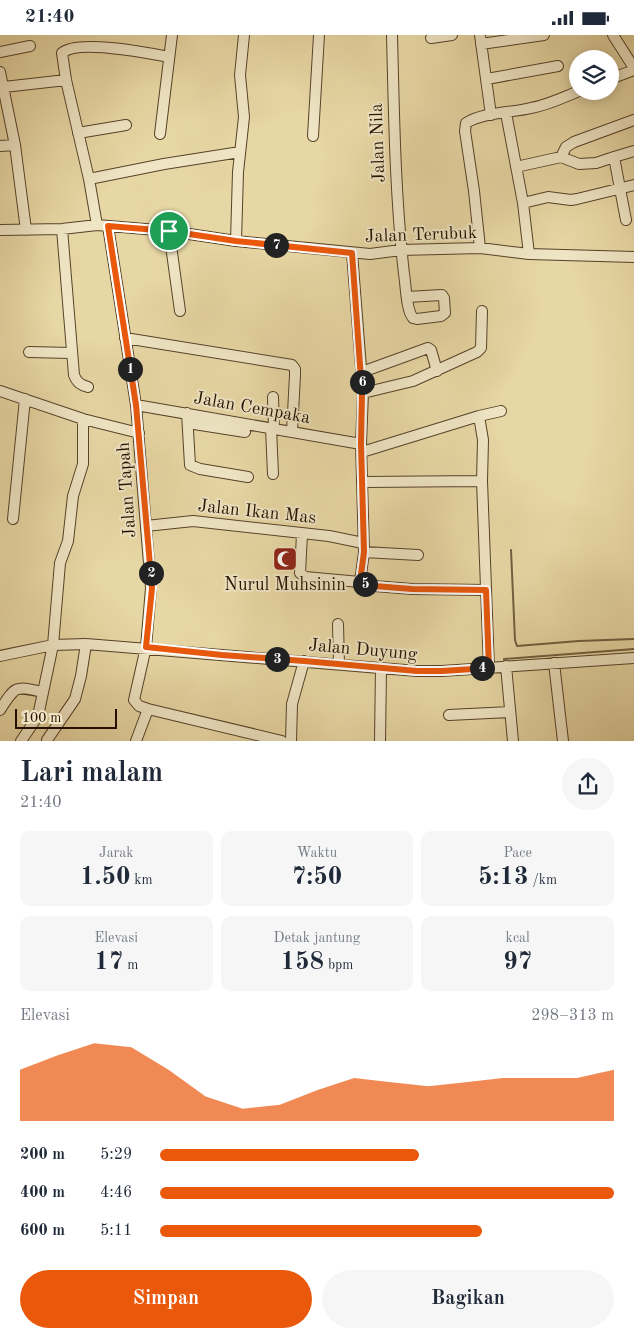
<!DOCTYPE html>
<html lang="id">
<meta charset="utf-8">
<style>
body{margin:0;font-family:"Old Standard TT",serif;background:#f6f6f7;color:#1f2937;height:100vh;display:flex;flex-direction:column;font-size:19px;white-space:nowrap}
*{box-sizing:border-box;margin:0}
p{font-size:16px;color:#747a83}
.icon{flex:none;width:28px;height:28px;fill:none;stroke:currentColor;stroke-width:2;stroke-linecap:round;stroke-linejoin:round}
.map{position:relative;height:706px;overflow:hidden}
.sheet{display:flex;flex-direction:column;background:#fff;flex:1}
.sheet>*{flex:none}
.fabs{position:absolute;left:569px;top:15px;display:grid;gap:10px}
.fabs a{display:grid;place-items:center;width:50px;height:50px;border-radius:50%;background:#fff;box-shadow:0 2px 12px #0003;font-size:25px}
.scale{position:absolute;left:15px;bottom:12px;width:102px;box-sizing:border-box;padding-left:5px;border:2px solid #261000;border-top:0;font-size:14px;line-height:18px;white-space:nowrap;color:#261000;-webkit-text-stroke:4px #efe5c4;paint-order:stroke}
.pin{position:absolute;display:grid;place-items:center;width:42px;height:42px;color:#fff;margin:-21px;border:2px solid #fff;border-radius:50%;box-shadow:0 1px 5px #0007}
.km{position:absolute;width:25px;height:25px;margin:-12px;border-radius:50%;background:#222;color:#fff;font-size:14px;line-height:25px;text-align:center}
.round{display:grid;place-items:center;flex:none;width:52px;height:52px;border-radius:26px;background:#f6f6f7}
.headline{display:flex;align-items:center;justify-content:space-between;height:85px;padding:0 20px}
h1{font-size:28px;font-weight:800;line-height:38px}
.stats{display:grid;grid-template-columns:repeat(3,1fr);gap:8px;height:85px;padding:5px 20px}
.stats div{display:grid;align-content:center;border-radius:10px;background:#f6f6f7;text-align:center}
.stats b{font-size:25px;font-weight:800}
.stats small{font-size:14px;font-weight:400}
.stats p{font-size:14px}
.chart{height:140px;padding:10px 20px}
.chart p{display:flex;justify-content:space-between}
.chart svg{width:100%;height:90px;margin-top:5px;fill:#ea580c;opacity:.7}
.button{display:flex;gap:10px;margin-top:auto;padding:10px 20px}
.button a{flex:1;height:58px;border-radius:30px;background:#ea580c;color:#fff;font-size:20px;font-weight:800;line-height:58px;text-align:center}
.button a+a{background:#f6f6f7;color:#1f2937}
ul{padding:0 20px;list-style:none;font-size:16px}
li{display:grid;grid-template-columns:80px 60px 1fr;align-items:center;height:38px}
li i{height:12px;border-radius:6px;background:#ea580c}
.status{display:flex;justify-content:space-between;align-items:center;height:35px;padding:0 25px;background:#fff;direction:ltr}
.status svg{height:14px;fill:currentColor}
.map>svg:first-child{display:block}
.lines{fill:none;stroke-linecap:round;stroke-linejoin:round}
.stream{stroke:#725f41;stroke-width:2}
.minor-casing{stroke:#564229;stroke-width:12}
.minor{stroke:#efe5c4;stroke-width:10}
.route-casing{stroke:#fff;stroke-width:10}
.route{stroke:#ea580c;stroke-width:6}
.labels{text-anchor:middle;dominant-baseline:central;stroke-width:4;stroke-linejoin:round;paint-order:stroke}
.street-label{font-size:18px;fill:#261000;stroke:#efe5c4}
.poi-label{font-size:18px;fill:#261000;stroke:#efe5c4}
</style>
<div class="status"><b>21:40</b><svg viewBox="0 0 49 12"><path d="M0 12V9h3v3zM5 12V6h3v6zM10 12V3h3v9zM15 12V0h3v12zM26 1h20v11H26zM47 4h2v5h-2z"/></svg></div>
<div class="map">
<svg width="634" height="706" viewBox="0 0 634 706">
<rect width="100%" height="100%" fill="#e7d7a4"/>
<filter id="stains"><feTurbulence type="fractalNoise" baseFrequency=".004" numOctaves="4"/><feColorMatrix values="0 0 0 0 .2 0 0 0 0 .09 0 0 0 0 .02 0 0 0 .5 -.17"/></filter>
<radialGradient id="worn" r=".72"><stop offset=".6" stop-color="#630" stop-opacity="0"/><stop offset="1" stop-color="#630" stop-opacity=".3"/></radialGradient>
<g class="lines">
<path class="stream" d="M511,515L515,605L517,611L579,606L634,604
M504,625V624L634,614"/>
<defs>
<path id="minor" d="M392,0C394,80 395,159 404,239C406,250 406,275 413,283L417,284L441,281L445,278L444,263L442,260L407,262
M480,0L491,80
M613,0L634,33
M431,3L452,0
M481,9L544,0
M0,17L30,11
M0,37L15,110L26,195
M487,44L558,31
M610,44L634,35
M4,52L66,45
M506,78L523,168L529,219
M78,98L126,90
M160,99L172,0
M313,101L319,0
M0,111L15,110
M561,122L566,112L574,107L634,85
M516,132L561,122L579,129L596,128L614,122
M89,144L164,129L240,117
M523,168L548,162L571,165L577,164L634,150
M626,185L614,122L634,116
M97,190L89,144L66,45L62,18C77,4 148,18 169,22
M108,191L136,370L151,553L146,612L134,665L139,671L148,674L136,706
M62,194L74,340C77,348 81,350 88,352
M0,195L62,194L97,190L169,196L236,206L370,219L401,215L480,213L529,219L634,222
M169,196L180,276
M236,206L238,137L244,82L240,40L244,0
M480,213L474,156L465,96L466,88C484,77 511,78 531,73C548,70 564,62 579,56
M125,303L292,330L295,334V340L292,397
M29,317L71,318
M362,337L428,313L431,315L437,336
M0,356L83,384L139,398
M363,358L413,346L477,317L481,313L482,276
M273,362L274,393
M136,370L361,409
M187,378L190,430L200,434L248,442
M188,388L245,397
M271,393L273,439
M362,417L479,381
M363,447L482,446
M13,484L25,364
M146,491L193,486L329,501L363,508
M302,499L300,538L305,542L360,547L364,517L361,409L363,358L352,218
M364,517L418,520
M360,547L374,551L412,554L486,555
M338,589L339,629
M0,621L53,610L86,609L417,636H442L634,623
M554,628L563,706
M506,631L513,706
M489,633L482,446L483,405L479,381L501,376
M148,674L282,706
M0,675C16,650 15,651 43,657
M449,680L510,677
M47,705L75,664L81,641L86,609
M21,706L38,681L53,610L60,528L68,506L73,461L83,429V384
M291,706L292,669L304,626
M380,706L381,633"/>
</defs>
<use href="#minor" class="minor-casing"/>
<use href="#minor" class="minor"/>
</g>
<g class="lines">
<defs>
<path id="route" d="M108,191L169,196L236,206L352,218L362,358L361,408L364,517L360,547L374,551L412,554L486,555L489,633L442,636H417L304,626L222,620L146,612L152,553L136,370Z"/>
</defs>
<use href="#route" class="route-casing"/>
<use href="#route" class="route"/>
</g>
<defs>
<symbol id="mosque-square" viewBox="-11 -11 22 22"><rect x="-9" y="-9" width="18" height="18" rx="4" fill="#8f2418" stroke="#efe5c4"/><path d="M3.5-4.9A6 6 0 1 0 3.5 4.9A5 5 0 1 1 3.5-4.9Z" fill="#fff"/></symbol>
</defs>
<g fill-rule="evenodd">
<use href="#mosque-square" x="271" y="510" width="28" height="28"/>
</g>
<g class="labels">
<g class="street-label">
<text transform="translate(378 108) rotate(-92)">Jalan Nila</text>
<text transform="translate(421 200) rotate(-2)">Jalan Terubuk</text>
<text transform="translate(252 373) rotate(10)">Jalan Cempaka</text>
<text transform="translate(127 455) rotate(-94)">Jalan Tapah</text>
<text transform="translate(257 477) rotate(6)">Jalan Ikan Mas</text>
<text transform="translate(363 615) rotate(5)">Jalan Duyung</text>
</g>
<g class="poi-label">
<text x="285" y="550">Nurul Muhsinin</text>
</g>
</g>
<rect width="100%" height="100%" filter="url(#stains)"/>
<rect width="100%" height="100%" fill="url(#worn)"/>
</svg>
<div class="fabs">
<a><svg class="icon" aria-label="layers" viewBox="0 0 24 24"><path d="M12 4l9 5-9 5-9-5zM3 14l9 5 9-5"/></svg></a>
</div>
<div class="scale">100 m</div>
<div class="pin" style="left:169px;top:196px;background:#1e9e55"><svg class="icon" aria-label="arrive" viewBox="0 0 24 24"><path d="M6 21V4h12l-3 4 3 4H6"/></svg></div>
<b class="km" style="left:130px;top:334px">1</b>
<b class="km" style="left:151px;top:538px">2</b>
<b class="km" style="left:277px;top:624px">3</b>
<b class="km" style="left:482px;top:633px">4</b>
<b class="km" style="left:365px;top:549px">5</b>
<b class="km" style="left:362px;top:347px">6</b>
<b class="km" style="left:276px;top:210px">7</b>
</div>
<section class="sheet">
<div class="headline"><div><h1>Lari malam</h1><p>21:40</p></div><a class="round"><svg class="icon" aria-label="share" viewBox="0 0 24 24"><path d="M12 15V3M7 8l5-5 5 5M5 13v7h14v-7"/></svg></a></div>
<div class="stats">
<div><p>Jarak</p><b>1.50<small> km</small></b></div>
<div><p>Waktu</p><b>7:50</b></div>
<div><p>Pace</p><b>5:13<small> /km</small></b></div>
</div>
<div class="stats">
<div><p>Elevasi</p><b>17<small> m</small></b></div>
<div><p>Detak jantung</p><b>158<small> bpm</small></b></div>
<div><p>kcal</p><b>97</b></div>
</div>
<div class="chart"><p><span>Elevasi</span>298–313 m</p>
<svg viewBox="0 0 160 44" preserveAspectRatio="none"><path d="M0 44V19L10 12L20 6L30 8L40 19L50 32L60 38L70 36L80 29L90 23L100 25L110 27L120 25L130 23L140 23L150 23L160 19V44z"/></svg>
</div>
<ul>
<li><b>200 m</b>5:29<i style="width:57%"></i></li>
<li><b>400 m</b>4:46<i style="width:100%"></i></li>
<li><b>600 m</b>5:11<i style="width:71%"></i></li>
</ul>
<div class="button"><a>Simpan</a><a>Bagikan</a></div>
</section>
